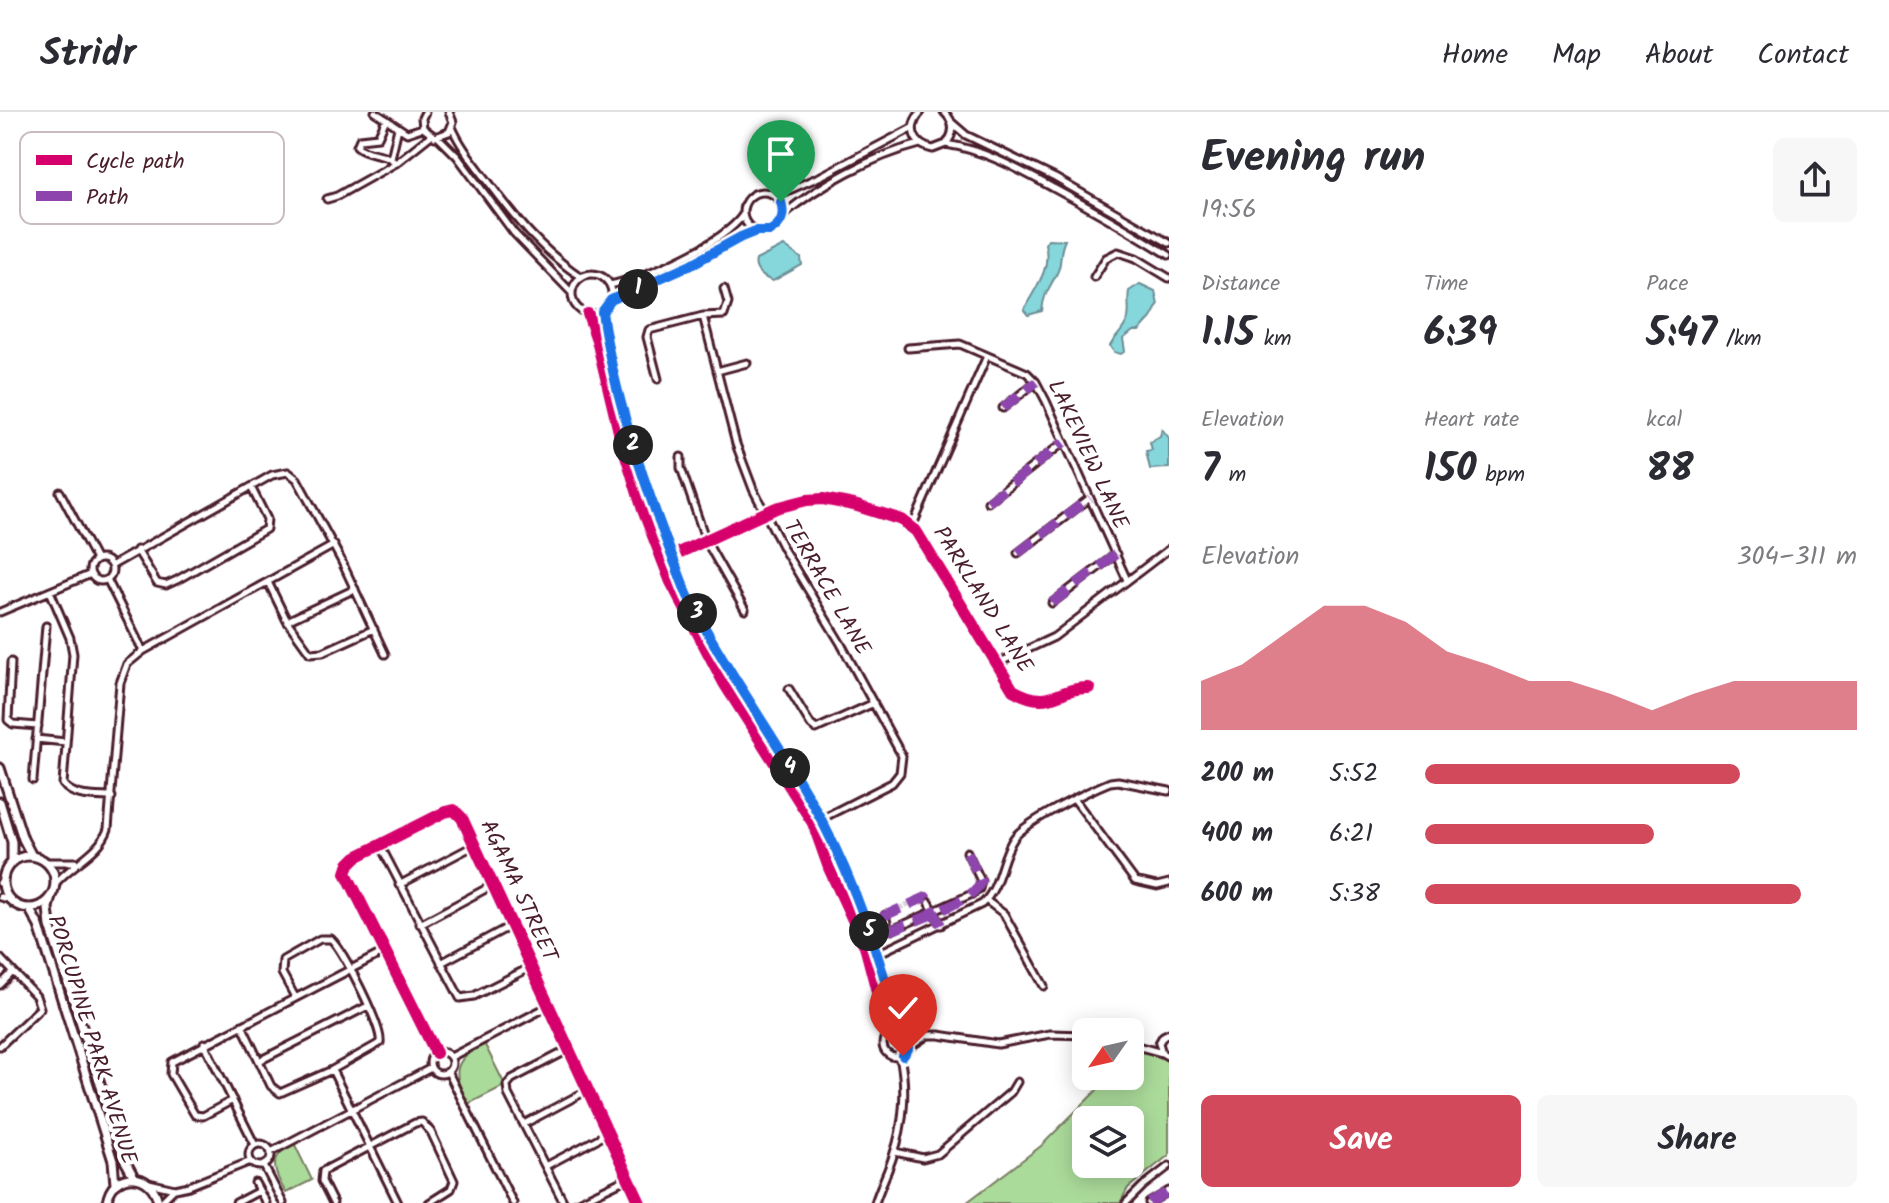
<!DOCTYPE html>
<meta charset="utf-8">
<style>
body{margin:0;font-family:Kalam,sans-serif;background:#f7f7f7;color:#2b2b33;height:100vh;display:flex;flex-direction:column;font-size:30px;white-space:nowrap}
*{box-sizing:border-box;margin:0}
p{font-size:26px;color:#7c7c81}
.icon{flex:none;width:44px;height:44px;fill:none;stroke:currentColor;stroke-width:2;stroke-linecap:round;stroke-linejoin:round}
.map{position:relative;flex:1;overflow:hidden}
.sheet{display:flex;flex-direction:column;background:#fff;width:720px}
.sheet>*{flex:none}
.needle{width:52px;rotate:236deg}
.controls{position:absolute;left:1072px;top:906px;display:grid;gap:16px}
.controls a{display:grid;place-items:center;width:72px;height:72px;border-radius:12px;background:#fff;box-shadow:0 4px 20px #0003;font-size:40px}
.pin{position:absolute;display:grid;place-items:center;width:68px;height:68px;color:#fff;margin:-82px -34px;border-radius:50% 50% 50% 0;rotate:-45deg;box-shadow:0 0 8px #0007}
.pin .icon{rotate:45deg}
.km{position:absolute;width:40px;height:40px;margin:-20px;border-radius:50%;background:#222;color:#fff;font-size:22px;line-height:40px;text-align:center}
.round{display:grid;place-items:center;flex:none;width:84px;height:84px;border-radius:12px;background:#f7f7f7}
.overview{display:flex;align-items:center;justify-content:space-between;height:136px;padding:0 32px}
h1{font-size:44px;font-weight:700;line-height:60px}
.metrics{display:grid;grid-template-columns:repeat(3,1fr);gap:12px;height:136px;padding:8px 32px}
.metrics div{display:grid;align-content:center}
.metrics b{font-size:40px;font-weight:700}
.metrics small{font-size:22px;font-weight:400}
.metrics p{font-size:22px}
.chart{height:224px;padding:16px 32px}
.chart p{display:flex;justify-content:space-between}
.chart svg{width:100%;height:144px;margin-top:8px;fill:#d1495b;opacity:.7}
.cta{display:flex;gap:16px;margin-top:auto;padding:16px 32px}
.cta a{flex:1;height:92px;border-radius:12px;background:#d1495b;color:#fff;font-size:32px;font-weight:700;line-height:92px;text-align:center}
.cta a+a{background:#f7f7f7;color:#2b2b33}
ul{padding:0 32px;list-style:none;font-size:26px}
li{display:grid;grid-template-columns:128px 96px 1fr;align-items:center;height:60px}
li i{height:20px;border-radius:10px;background:#d1495b}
header{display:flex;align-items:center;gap:48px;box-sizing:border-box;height:112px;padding:0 40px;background:#fff;border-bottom:2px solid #e1e1e2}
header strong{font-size:38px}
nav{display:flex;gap:44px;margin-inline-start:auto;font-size:28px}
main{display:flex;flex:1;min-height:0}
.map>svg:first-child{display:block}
.green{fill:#abdb9b;stroke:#7a7d63;stroke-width:2;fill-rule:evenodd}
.water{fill:#85d7db;stroke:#6d8d95;stroke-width:2}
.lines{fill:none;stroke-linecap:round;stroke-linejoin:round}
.minor-tunnel{stroke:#dbd2d5;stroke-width:5;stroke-dasharray:5 2.5;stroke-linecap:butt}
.minor-casing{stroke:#4a1f2b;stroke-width:11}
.tertiary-casing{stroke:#4a1f2b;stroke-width:13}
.minor{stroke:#fff;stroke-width:5}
.tertiary{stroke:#fff;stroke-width:7}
.quiet{stroke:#8e44ad;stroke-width:10;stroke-dasharray:20 10;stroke-linecap:butt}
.cycleway-casing{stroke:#fff;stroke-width:17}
.cycleway{stroke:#d6006c;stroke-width:12}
.route-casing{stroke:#fff;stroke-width:16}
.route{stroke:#1a73e8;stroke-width:10}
.labels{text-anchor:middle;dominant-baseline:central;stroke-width:8;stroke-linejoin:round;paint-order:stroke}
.street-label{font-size:22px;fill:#4a1f2b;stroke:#fff}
.key{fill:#fff;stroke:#c9bcbf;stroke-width:2}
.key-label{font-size:22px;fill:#4a1f2b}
</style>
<header>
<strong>Stridr</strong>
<nav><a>Home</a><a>Map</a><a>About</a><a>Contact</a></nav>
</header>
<main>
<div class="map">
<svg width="1169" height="1091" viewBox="0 0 1169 1091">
<rect width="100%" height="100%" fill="#fff"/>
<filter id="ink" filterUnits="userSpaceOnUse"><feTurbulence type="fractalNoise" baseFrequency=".0125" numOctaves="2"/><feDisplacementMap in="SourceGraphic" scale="16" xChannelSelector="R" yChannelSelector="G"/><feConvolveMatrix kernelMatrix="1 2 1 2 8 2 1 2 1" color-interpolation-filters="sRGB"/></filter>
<g filter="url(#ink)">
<path class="green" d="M484,931L504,971L502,975L468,992C451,962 453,947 484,931Z
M1153,940L1161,946L1169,947V1043L1128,1076L1120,1091H966L1041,1034L1096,979L1106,964H1130V941ZM1086,1008H1130V1052H1086Z
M294,1031L312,1068L286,1081C272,1058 268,1045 294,1031Z"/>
<path class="water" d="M1048,127L1065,128C1058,142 1063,149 1057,161C1049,178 1044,180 1042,199L1028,203L1024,198C1034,177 1052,158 1045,132Z
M784,134L801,146L802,153L773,169C764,166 753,159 756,148Z
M1140,172L1155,179L1158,193L1151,206L1139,219H1133L1123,227L1125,239L1121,242L1114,240L1110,234C1115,224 1125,218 1128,206C1130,197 1127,188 1129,179Z
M1162,317L1169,326V356L1150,357L1146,339L1152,338L1150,330L1160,324Z"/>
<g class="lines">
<path class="minor-tunnel" d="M885,803L923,785L929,790"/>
<defs>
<path id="minor" d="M375,0L407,21L422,16
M425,0L422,6L423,16L435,25L449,20L453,10L449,0
M921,0C907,15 913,33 933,37L946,32C955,21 955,10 944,0
M386,7L378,25L360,27L357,34C368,44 384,39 396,51
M951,10L966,23L1055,66L1169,131
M452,15C461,36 476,53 490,72C518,109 541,138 581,165
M438,25L457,44L514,121L572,181
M946,32C985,38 1020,58 1055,77C1094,98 1132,120 1169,143
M391,46L398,16
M743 100a20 20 0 1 1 40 0a20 20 0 1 1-40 0Z
M776,84L821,64L912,16
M327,87L337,84L396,51L430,24
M783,103C820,72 873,44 920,32
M572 182a20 20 0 1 1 40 0a20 20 0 1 1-40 0Z
M1094,165L1106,146L1118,140L1136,146L1169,166
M610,173C646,165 721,133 743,103
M611,188L756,119
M602,200C619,311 655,423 707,522C742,586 788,644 822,709C857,776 880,847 900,919
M588,202L597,228L620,324L643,398L671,470L724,571L813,711L829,756L865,834L888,921
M703,204L736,332L753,377L784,438L841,532L902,644L900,661L892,671L813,711
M908,236L960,232L1027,261L1036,270L1046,289L1127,468
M717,259L747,251
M658,267L647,225L649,218L703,204L724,203L728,191L724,177
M1003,296L1036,270
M681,345V356L706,429L745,498
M60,380L96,448
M988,390L1064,330
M912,415L987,244
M137,438L157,471L166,473L177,468L266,417L267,407L251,375
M1018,441L1090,386
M670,445L776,396L807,388L823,387L854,393L902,408L916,419L1013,578C1052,600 1056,575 1089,576
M90 458a11 11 0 1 1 22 0a11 11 0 1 1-22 0Z
M111,454L272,363L288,360L297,367L341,448L385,542
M107,467L143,539
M268,470L287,509L310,541L323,540L374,517
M50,479L70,526L73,542L63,672C73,686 95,684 112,685
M1052,491L1116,442
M0,500L91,462
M287,509L355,477
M11,550L8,608L13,612L38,614
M996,552L1054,525L1169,437
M789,577L811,613L816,617L874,591
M36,627L66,630
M33,668L46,514
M1075,688L1135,769L1157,774L1169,771
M380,733L460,886L474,884L531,855
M46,750H75
M0,771L4,765
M55,772C71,752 100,741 108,717L120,571L127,552L143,539L334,433
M399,773L475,733
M0,785L11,788
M987,789L1004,802L1044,874
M929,790L941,813
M885,803L888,815L892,818L972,782L979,777L981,769L967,740
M420,812L493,773
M0,846L36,884L40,896L0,934
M869,846L982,792C1001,775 1000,746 1014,726C1025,710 1090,678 1110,670L1118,669L1169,679
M441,851L512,813
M0,873L13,860
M242,913L271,974L280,981L332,958L380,931C383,916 343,838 331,827H320L283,848L282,861L295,885
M883 932a13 13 0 1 1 26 0a13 13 0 1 1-26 0Z
M1169,921L1163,924L1159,931L1162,941L1169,945
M906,923H939L998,932L1050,922L1086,923
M204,931L255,1033
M1130,932L1162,941
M910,935L928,923
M430 951a11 11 0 1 1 22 0a11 11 0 1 1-22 0Z
M436,941L346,761L349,752L356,745L445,700L454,698L462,706L640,1091
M451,945L549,894
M259,949L368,894
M332,958L398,1091
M448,960L513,1091
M233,988L203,1004L195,1003L171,962L172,950L384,840
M524,1012L588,978
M249 1043a11 11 0 1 1 22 0a11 11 0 1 1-22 0Z
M271,1040L431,956
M895,1040L923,1046L938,1042L1011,980L1017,970
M264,1054L283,1091
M546,1054L608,1021
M149,1071L175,1077L189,1074L251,1049
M255,1071L266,1091
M160,1091L174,1077
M236,1091L259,1079
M333,1091L322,1069L323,1059L415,1011L422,1010L431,1020L454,1069L451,1077L429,1091
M564,1091L508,982L507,973L512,967L570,937
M576,1091L628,1066
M875,1091C880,1075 888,1060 893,1044C904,1013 907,976 900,945
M1126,1091L1143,1074L1169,1054
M1149,1091L1169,1079"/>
<path id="tertiary" d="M0,656L23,727L32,744
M0,690L12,730V751
M3 770a26 26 0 1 1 52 0a26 26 0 1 1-52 0Z
M51,784L48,796L50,814L124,1047L134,1065
M29,796L39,814L113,1049L115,1072
M107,1091C111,1057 154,1058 158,1091"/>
</defs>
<use href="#minor" class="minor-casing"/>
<use href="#tertiary" class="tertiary-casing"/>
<use href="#minor" class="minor"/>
<use href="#tertiary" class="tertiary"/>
<path class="quiet" d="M1003,296L1036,270
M988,390L1064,330
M1018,441L1090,386
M1052,491L1116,442
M941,813L926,785L884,804L888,815L892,818C912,810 976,789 981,769L967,740
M1149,1091L1169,1079"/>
<defs>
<path id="cycleway" d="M588,202L597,228L620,324L643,398L671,470L724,571L813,711L829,756L865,834L888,921
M663,448L776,396L807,388L823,387L854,393L902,408L916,419L1013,578C1052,600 1056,575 1089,576
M436,941L346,761L349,752L356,745L445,700L454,698L462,706L640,1091"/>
</defs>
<use href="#cycleway" class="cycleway-casing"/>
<use href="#cycleway" class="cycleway"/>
</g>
</g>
<g class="lines" filter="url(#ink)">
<defs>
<path id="route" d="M781,90C785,103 782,112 770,119H756L741,125L692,152L611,188L602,200C614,284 642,365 672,444C678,458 682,471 688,484C727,562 781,632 822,709C857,776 880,847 900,919L908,927V937L903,944"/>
</defs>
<use href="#route" class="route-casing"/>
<use href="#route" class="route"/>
</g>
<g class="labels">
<g class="street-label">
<text transform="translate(1087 343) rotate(65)">LAKEVIEW LANE</text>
<text transform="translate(826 476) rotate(60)">TERRACE LANE</text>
<text transform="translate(982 488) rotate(58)">PARKLAND LANE</text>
<text transform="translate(518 779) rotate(65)">AGAMA STREET</text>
<text transform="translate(91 928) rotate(73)">PORCUPINE PARK AVENUE</text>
</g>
</g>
<rect x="20" y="20" width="264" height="92" rx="12" class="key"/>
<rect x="36" y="43" width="36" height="10" fill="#d6006c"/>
<rect x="36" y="79" width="36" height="10" fill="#8e44ad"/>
<g class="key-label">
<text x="86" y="56">Cycle path</text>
<text x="86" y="92">Path</text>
</g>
</svg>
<div class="controls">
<a><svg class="needle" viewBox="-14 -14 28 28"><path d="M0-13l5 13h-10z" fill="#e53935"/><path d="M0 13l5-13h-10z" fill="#7c7c81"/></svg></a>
<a><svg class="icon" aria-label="layers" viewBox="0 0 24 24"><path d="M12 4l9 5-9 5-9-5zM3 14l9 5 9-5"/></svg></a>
</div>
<div class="pin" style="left:781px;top:90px;background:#1e9e55"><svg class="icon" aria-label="arrive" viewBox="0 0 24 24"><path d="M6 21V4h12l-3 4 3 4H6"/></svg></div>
<div class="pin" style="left:903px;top:944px;background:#d93025"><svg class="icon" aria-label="check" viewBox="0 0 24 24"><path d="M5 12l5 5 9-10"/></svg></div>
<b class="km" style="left:638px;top:177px">1</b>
<b class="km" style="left:633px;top:333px">2</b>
<b class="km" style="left:697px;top:501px">3</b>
<b class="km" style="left:790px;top:656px">4</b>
<b class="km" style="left:869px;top:819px">5</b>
</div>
<section class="sheet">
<div class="overview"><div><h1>Evening run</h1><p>19:56</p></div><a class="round"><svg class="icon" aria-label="share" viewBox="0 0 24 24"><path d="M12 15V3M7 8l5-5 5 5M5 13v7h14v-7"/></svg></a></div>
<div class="metrics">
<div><p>Distance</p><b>1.15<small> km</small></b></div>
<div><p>Time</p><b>6:39</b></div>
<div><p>Pace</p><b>5:47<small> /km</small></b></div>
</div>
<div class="metrics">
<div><p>Elevation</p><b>7<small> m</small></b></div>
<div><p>Heart rate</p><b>150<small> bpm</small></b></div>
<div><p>kcal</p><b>88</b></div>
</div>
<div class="chart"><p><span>Elevation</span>304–311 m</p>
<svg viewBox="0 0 160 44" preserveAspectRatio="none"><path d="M0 44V29L10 24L20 15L30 6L40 6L50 11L60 20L70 24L80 29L90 29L100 33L110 38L120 33L130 29L140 29L150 29L160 29V44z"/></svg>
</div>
<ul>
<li><b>200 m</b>5:52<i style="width:73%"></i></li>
<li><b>400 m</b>6:21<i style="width:53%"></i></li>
<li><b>600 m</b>5:38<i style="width:87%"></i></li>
</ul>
<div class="cta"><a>Save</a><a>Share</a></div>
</section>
</main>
